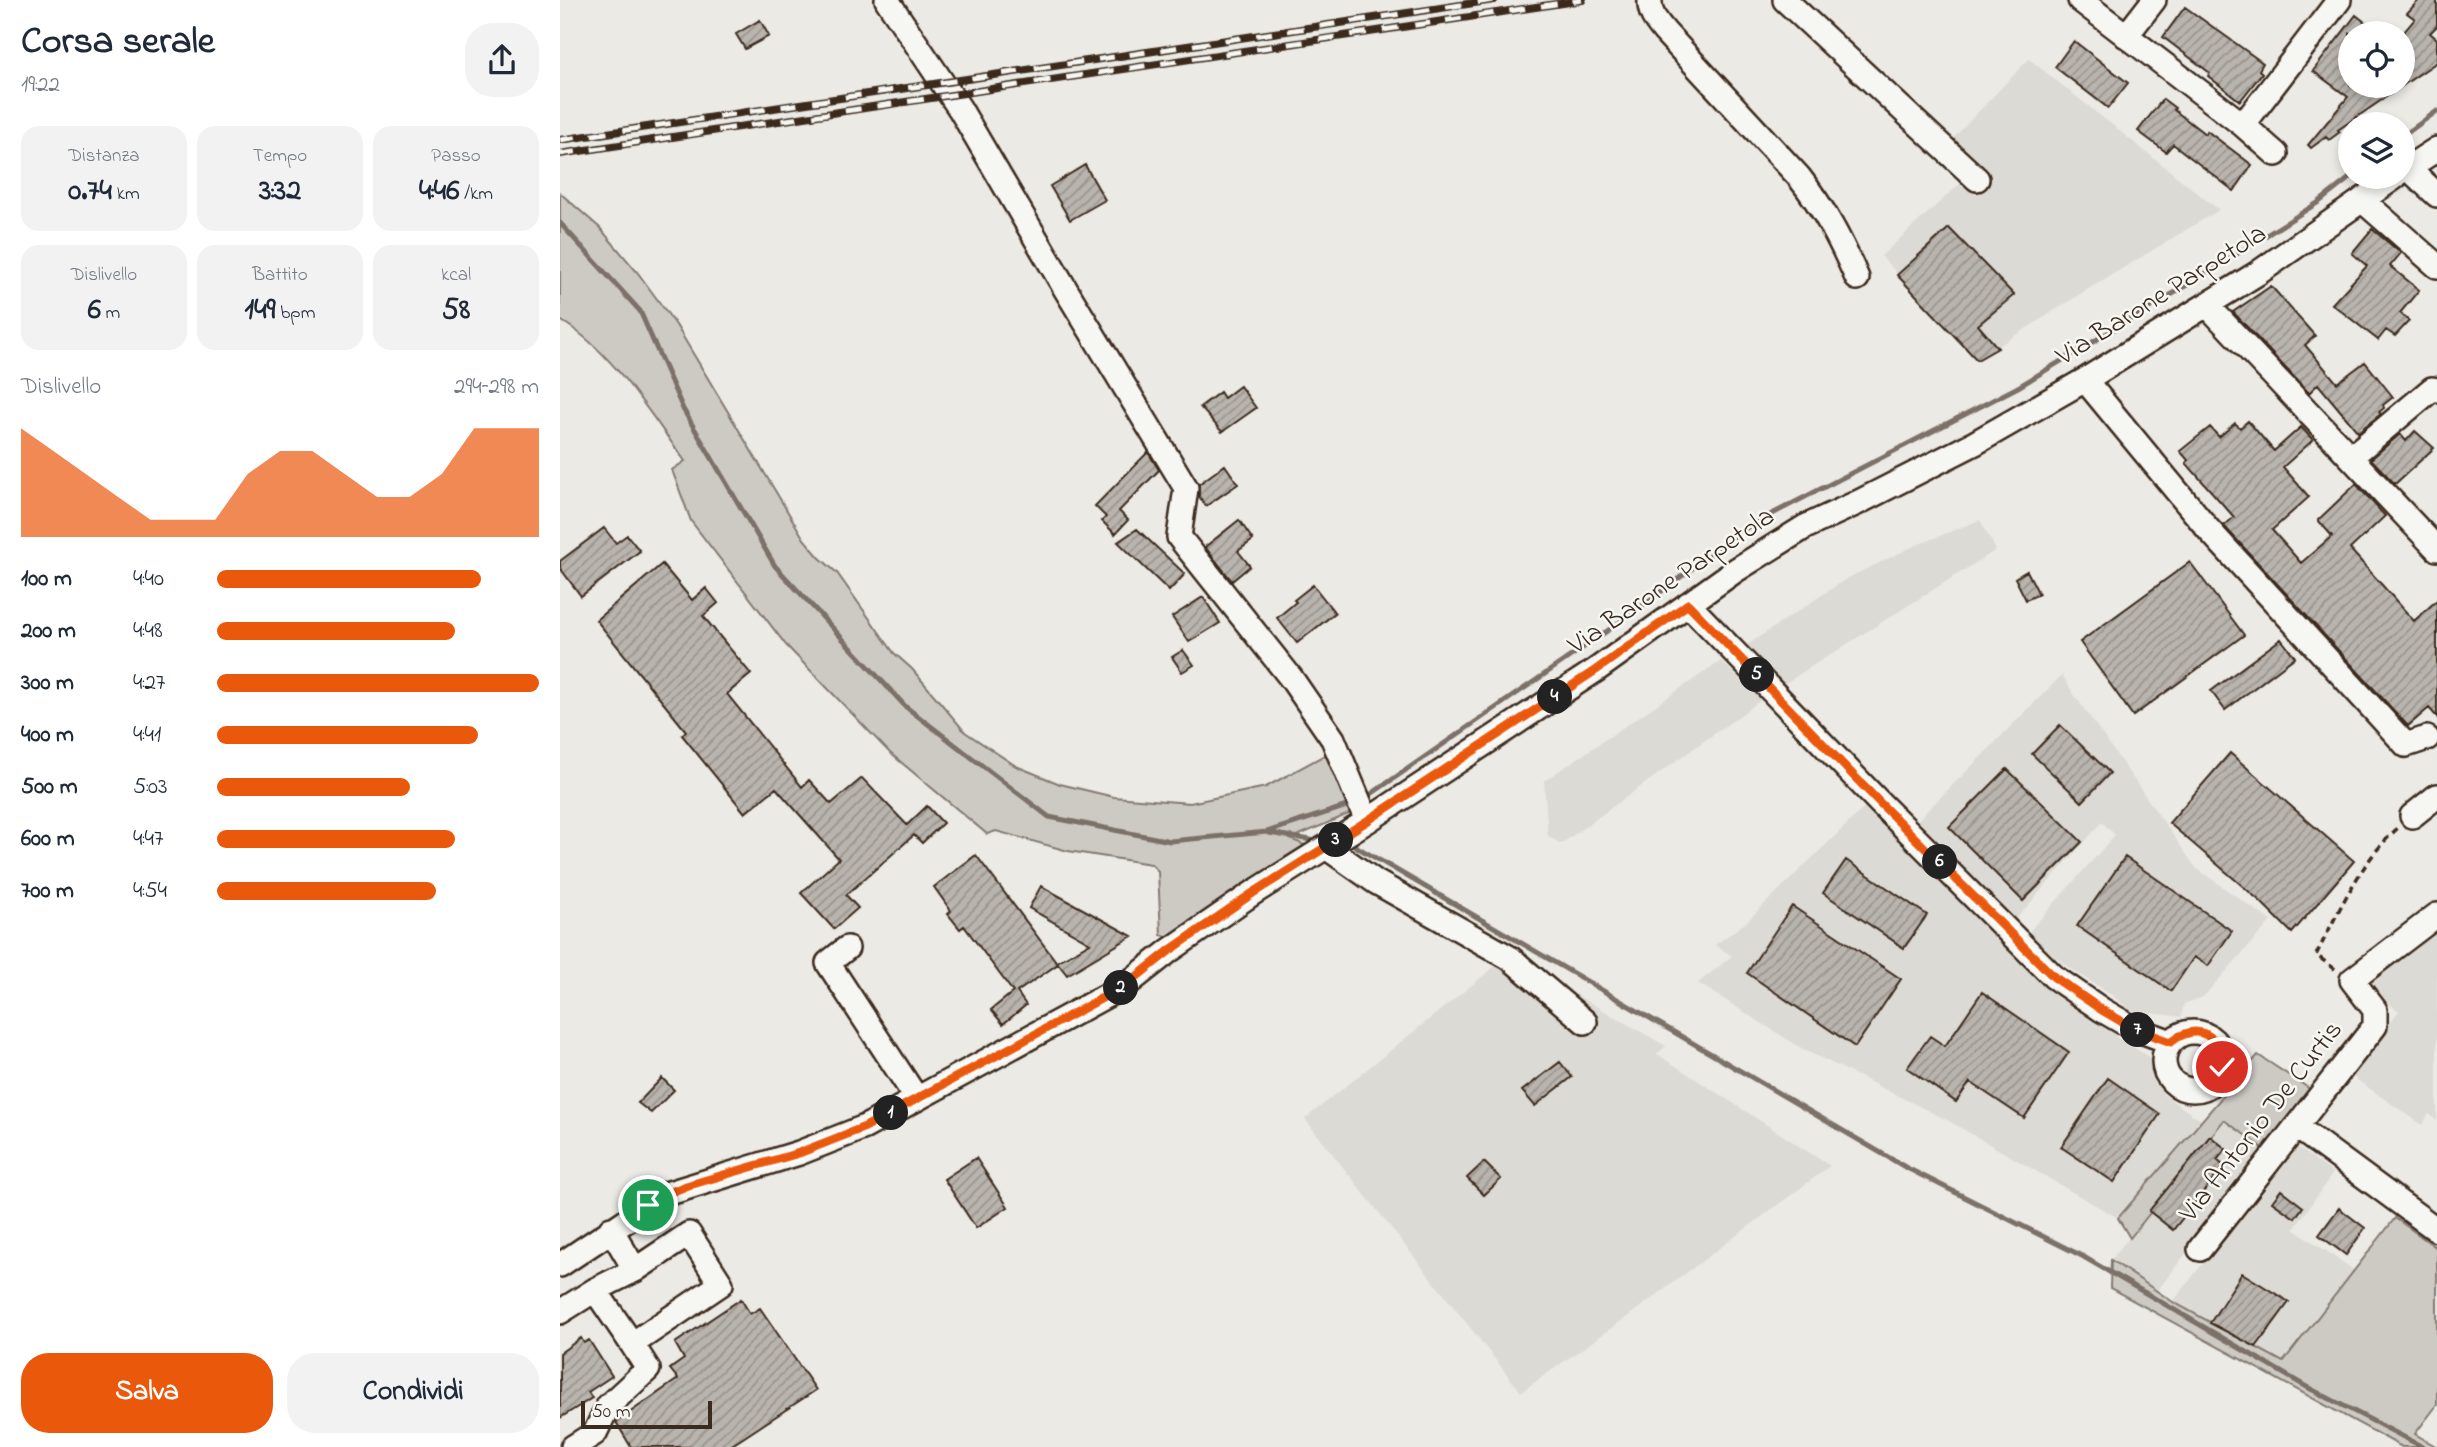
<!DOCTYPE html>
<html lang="it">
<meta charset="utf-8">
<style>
body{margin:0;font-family:"Indie Flower",sans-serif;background:#f2f2f3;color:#1f2937;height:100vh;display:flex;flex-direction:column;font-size:26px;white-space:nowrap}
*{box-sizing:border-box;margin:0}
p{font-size:23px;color:#747a83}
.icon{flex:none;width:38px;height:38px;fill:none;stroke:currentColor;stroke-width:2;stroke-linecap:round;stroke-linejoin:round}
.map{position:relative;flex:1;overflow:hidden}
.drawer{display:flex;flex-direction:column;background:#fff;width:560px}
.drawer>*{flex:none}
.controls{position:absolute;left:1778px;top:21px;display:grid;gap:14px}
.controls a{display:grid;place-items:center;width:77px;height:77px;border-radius:50%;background:#fff;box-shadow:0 4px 10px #0003;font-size:35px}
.scale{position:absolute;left:21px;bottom:18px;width:131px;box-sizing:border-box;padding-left:7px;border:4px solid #3b2a1e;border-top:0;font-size:19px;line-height:24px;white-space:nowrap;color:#3b2a1e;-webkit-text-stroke:5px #f6f6f2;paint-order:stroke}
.pin{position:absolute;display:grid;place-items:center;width:60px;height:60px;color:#fff;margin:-30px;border:4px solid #fff;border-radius:50%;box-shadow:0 2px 7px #0007}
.km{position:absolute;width:35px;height:35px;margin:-18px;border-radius:50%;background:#222;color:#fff;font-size:19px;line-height:35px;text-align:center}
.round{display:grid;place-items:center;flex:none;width:74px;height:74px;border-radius:28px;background:#f2f2f3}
.headline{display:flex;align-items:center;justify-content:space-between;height:119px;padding:0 21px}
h1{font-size:38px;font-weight:800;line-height:52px}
.metrics{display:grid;grid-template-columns:repeat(3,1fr);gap:10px;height:119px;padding:7px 21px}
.metrics div{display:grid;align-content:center;border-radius:18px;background:#f2f2f3;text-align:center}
.metrics b{font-size:30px;font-weight:800}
.metrics small{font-size:19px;font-weight:400}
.metrics p{font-size:19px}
.chart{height:196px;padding:14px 21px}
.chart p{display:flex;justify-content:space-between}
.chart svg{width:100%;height:126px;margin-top:7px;fill:#ea580c;opacity:.7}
.action{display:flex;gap:14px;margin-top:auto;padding:14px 21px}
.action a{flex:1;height:80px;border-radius:28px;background:#ea580c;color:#fff;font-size:28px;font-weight:800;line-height:80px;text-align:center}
.action a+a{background:#f2f2f3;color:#1f2937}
ul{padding:0 21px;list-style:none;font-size:23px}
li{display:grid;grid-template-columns:112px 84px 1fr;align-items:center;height:52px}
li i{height:18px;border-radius:9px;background:#ea580c}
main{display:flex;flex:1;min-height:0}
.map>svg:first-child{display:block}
.built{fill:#dcdad4}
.grass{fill:#cdcac4;stroke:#847a71;stroke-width:2}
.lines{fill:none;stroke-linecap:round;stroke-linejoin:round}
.stream{stroke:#7c7167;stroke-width:5}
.building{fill:url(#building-hatch);stroke:#3b2a1e;stroke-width:2}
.minor-casing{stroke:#3b2a1e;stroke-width:28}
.path{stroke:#3b2a1e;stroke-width:3.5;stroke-dasharray:7 5;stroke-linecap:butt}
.minor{stroke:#f6f6f2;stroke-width:23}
.rail-casing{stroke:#3b2a1e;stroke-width:8}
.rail{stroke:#f6f6f2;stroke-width:5;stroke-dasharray:16;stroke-linecap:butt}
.route-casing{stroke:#fff;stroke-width:14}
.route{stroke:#ea580c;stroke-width:9}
.labels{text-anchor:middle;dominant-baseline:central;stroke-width:5;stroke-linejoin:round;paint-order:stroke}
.street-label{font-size:28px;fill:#3b2a1e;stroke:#f6f6f2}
</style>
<main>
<section class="drawer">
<div class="headline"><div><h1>Corsa serale</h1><p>19:22</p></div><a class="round"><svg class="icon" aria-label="share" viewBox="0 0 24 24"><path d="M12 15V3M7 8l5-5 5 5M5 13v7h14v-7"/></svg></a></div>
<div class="metrics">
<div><p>Distanza</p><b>0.74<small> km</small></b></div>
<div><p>Tempo</p><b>3:32</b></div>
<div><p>Passo</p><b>4:46<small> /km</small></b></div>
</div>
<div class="metrics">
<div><p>Dislivello</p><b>6<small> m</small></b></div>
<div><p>Battito</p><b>149<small> bpm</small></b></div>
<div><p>kcal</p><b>58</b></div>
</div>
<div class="chart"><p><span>Dislivello</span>294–298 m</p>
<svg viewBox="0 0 160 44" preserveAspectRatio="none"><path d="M0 44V6L10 14L20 22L30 30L40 38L50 38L60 38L70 22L80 14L90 14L100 22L110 30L120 30L130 22L140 6L150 6L160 6V44z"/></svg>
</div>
<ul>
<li><b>100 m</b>4:40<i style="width:82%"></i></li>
<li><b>200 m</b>4:48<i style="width:74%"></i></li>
<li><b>300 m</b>4:27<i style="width:100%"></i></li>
<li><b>400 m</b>4:41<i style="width:81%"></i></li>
<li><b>500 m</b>5:03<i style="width:60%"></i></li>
<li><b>600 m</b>4:47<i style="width:74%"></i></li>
<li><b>700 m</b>4:54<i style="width:68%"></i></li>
</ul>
<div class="action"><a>Salva</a><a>Condividi</a></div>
</section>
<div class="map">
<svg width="1877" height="1447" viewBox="0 0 1877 1447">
<defs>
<pattern id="building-hatch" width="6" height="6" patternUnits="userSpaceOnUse" patternTransform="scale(1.75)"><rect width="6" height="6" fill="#bab4ae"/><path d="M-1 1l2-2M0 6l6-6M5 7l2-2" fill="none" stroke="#98938d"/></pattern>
</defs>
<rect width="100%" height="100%" fill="#ebeae5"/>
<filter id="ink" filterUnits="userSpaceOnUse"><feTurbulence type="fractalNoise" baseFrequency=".0143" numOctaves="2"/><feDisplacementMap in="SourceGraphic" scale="14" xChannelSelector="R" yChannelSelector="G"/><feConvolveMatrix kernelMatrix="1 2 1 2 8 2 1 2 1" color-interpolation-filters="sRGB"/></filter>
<g filter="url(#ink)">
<path class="built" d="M1469,59L1659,210L1525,291L1417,360L1321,256L1405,179L1379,153Z
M1420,520L1436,550L1224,684L1187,645L1286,579L1352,547Z
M1161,661L1201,700L1001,844L988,836L984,781Z
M1502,675L1513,693L1636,868L1711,921L1643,997L1624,1004L1621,1017L1570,1010L1549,993L1508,967L1467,934L1555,835L1542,822L1454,921L1358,820Z
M1306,806L1481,982L1559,1031L1556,1037L1591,1058L1595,1081L1604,1095L1642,1121L1558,1218L1387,1120L1241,1048L1138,983L1172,956L1155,945L1185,923Z
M1877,925V1121L1869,1114L1862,1125L1790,1075L1839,1011L1812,991L1811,983L1816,972Z
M938,964L997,984L1106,1046L1097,1054L1270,1166L1067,1317L961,1392L745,1119Z
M1664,1120L1706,1150L1597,1291L1551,1260Z
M1734,1145L1773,1173L1734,1229L1794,1270L1723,1362L1613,1302Z"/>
<path class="grass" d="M0,193L40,228L78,273L116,325L244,539L259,557L277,573L334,653L352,669L405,732L456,766L500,784L554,797L630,803L706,787L772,751L791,813L730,839L745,845L609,937L601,935L598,871L591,864L508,851L436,831L427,834L330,753L226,645L131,521L112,470L125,461C89,413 52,350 0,320Z
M1698,1055L1753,1091L1706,1150L1664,1120L1570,1238L1558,1218Z
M1835,1218L1877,1248V1405L1855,1434L1877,1447H1842L1550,1288L1551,1260L1613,1302L1723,1362Z"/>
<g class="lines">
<path class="stream" d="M1843,136L1877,111
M0,223L80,311L123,409L215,566L346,707L489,817L610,841L707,832L790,805
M804,799L1063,620L1189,526L1458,387L1629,284L1759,202L1791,177
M709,833L751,840
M795,846L1345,1167L1522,1256L1745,1386L1863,1447"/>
</g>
<path class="building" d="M1859,0H1877V26L1870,33L1877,39V62L1843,85V33L1855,19L1847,13Z
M1625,7L1703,63L1699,70L1702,73L1680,101L1648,76L1650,73L1603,37Z
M1796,15L1819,33H1790V86H1842L1778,130L1780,132L1769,140L1766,137L1751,148L1748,145L1788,97L1753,71Z
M200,20L209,36L185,49L176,34Z
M1514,41L1568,83L1548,108L1495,67Z
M1603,99L1615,108L1614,110L1645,134L1647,131L1692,165L1674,191L1613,144L1606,152L1578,131Z
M525,165L545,200L510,220L490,186Z
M1389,228L1454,295L1418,325L1438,348L1417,360L1337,275Z
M1812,229L1841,253L1830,266L1859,290L1840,313L1849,321L1835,336L1826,330L1818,340L1772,304L1807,266L1792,253Z
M1711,286L1755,336L1745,345L1777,383L1805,362L1833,397L1823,405L1824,408L1819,412L1821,414L1798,432L1758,384L1749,393L1673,312Z
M680,386L696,408L662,432L640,407L660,392L664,398Z
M1688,421L1714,451L1741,427L1753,440L1723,467L1749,497L1712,530L1741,563L1772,536L1758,520L1796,484L1825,516L1790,549L1854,621L1877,600V717L1869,708L1848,726L1664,526L1674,517L1626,463L1628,460L1620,451L1650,427L1659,437L1675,423L1680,428Z
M1855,431L1874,448L1835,484L1811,459L1840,434L1846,441Z
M588,452L599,470L559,511L568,520L555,534L542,521L546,517L535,506Z
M665,465L678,484L646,506L639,496V484Z
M679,520L693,540L678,551L690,566L672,581L645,547Z
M44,528L56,543L67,535L80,551L21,596L0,568V561Z
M577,529L625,574L609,591L558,542Z
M1630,562L1684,635L1573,716L1520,642Z
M102,564L132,600L146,588L158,603L143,616L191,674L167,694L242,787L249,780L271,804L302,778L347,825L367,806L383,823L362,843L354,835L286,895L298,908L274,929L241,893L279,859L216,788L185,813L122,735L126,731L36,620Z
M1467,571L1479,594L1466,600L1455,578Z
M753,585L775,613L737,643L717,618L736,602L734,600Z
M643,597L660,623L629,642L612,617Z
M1721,639L1735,657L1665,710L1651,691Z
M623,650L634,665L622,672L612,657Z
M1500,725L1550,773L1522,802L1472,754Z
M1670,753L1794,861L1732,933L1700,901L1609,823Z
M1447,769L1522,842L1463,901L1389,827Z
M416,855L498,964L457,992L466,1005L443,1024L431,1010L453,992L404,926L400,929L388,914L391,911L374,887Z
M1565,857L1672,931L1648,966L1634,957L1611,991L1517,926Z
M1286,860L1367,915L1344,948L1263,893Z
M481,886L572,936L507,975L497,962L530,943L469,908Z
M1232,906L1341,979L1295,1047L1187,973Z
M1422,992L1509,1052L1464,1118L1410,1082L1396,1102L1347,1068L1370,1036L1385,1046Z
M1000,1062L1012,1077L975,1106L962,1091Z
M102,1078L114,1090L91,1113L78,1103Z
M1548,1078L1600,1114L1554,1182L1501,1147Z
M1650,1136L1666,1149L1657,1160L1664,1166L1613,1230L1589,1211Z
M416,1158L448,1207L416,1228L384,1179Z
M924,1162L941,1179L924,1195L907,1178Z
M1721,1190L1743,1207L1735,1218L1712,1202Z
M1779,1208L1805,1228L1786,1255L1759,1235Z
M1682,1273L1729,1302L1696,1347L1650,1323Z
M181,1299L190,1314L200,1308L256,1390L169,1447H71L56,1422L118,1379L110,1369L124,1359L115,1343Z
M21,1338L24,1343L29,1340L52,1376L28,1392L32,1398L0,1418V1353Z"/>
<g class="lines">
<defs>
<path id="minor" d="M327,0L400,109L506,290L626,488L619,537L731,678L773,739L807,821
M1090,0C1089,13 1096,21 1104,31L1239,177C1265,210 1281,241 1297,278
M1225,0L1417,179
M1520,0L1683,125L1716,154
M1566,36L1594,0
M1683,125L1779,0
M1848,168L1877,195
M1843,171L1877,149
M1802,200L1877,266
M1647,305L1877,549
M1525,380L1649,530L1846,745L1867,738
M1791,457L1872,389L1877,390
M1128,604L1320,803L1494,977L1542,1010L1573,1028L1611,1042
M1852,816L1877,796
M766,847L816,882L950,958L1025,1022
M287,948L268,963L357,1099
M1604 1061a29 29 0 1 1 58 0a29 29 0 1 1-58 0Z
M1737,1127L1877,1230
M51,1229L75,1270L129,1234L161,1284L72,1344L35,1290L75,1270
M1640,1249L1815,1026V1010L1792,980L1877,915
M0,1265L106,1194L239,1153L305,1127L566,985L609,951L693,893L807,821L1036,670L1176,570L1245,527L1299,502L1415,443L1525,380L1698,273L1835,177
M0,1312L35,1290
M13,1447L35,1433L48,1406L88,1369L72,1344"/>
</defs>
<use href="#minor" class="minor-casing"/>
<path class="path" d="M1775,969L1756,955C1779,911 1801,860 1839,827"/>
<use href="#minor" class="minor"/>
<defs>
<path id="rail" d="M0,140L934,0
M0,154L1022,0"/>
</defs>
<use href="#rail" class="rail-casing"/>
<use href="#rail" class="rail"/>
</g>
</g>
<g class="lines" filter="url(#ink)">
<defs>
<path id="route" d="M88,1205L106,1194L126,1186L239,1153L305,1127L566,985L609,951L693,893L807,821L1036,670L1128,604L1320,803L1494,977L1542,1010L1573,1028L1611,1042C1636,1021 1663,1035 1662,1067"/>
</defs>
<use href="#route" class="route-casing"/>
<use href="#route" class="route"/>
</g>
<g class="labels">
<g class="street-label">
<text transform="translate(1602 296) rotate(-32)">Via Barone Parpetola</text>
<text transform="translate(1112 582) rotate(-34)">Via Barone Parpetola</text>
<text transform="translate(1702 1122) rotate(-52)">Via Antonio De Curtis</text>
</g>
</g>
</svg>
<div class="controls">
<a><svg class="icon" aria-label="locate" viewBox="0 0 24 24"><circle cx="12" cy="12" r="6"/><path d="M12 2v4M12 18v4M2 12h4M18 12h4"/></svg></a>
<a><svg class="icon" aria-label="layers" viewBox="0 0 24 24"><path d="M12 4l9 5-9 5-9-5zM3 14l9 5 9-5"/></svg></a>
</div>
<div class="scale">50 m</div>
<div class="pin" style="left:88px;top:1205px;background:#1e9e55"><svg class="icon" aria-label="arrive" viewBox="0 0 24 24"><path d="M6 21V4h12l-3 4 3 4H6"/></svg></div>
<div class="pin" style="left:1662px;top:1067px;background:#d93025"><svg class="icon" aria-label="check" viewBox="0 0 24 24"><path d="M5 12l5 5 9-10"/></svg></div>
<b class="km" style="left:331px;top:1113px">1</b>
<b class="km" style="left:561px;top:988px">2</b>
<b class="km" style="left:776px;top:840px">3</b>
<b class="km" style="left:995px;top:697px">4</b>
<b class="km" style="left:1197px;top:675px">5</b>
<b class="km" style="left:1380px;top:862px">6</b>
<b class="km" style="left:1578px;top:1030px">7</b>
</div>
</main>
